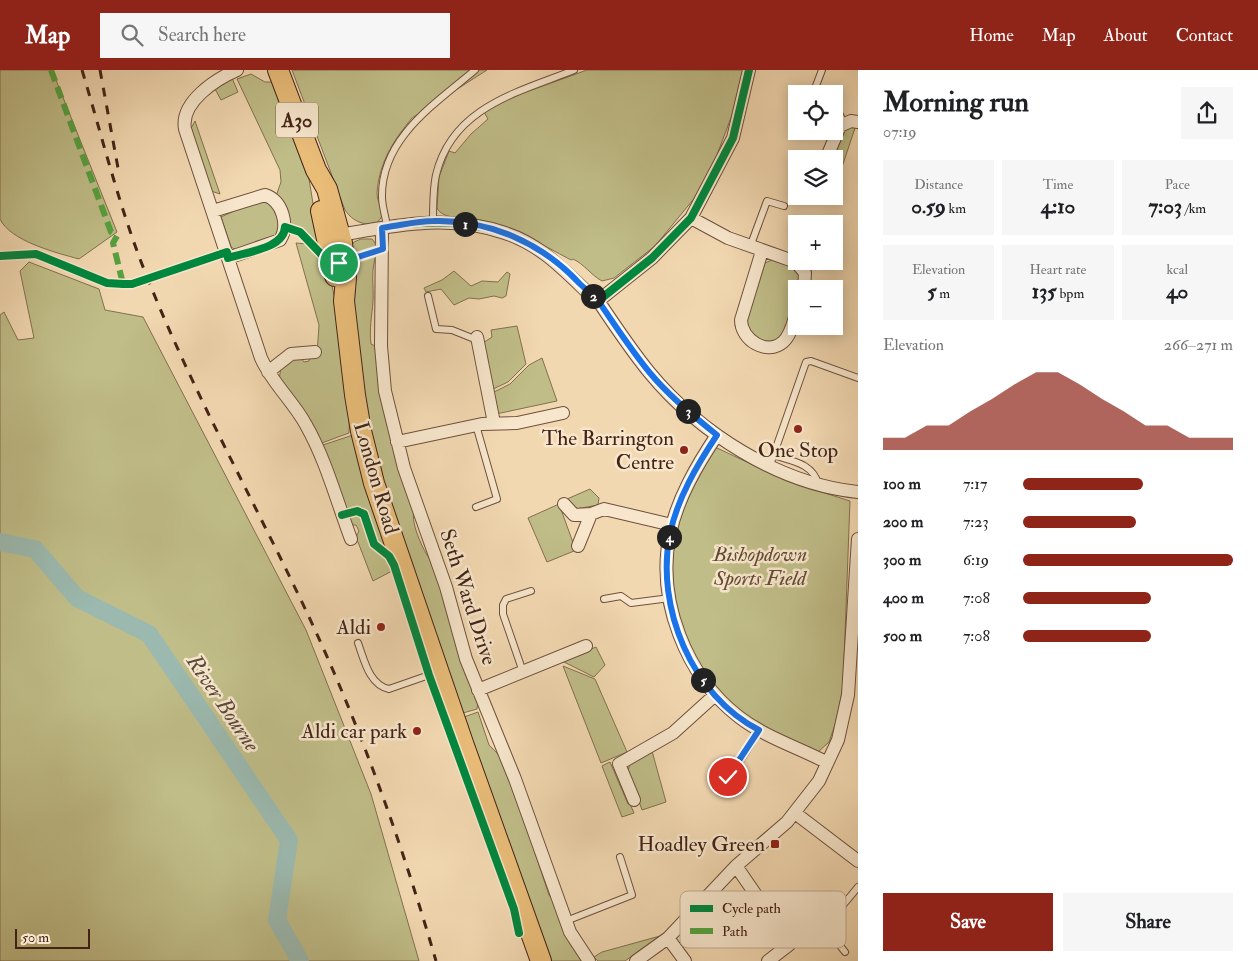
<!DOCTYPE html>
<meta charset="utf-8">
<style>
body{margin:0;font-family:"IM FELL Double Pica",serif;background:#f6f6f6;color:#202124;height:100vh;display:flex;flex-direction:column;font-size:19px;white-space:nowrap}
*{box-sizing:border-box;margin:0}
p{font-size:16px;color:#757577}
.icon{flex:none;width:28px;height:28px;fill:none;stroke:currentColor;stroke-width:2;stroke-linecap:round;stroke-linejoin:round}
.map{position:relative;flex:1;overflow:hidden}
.panel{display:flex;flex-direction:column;background:#fff;width:400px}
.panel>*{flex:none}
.tools{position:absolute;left:788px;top:15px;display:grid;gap:10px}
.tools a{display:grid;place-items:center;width:55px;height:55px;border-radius:0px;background:#fff;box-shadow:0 2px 12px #0003;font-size:25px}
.scale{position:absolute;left:15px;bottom:12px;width:75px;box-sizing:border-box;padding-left:5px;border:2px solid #432316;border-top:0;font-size:14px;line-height:18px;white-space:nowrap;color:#432316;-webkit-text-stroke:4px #f7e6cc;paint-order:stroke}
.pin{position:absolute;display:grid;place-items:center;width:42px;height:42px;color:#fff;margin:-21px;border:2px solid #fff;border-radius:50%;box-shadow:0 1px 5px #0007}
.km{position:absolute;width:25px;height:25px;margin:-12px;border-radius:50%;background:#222;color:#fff;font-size:14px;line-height:25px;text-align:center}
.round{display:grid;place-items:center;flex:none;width:52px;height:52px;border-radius:0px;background:#f6f6f6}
.summary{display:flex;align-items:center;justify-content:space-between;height:85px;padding:0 25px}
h1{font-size:28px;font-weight:800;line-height:38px}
.stats{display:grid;grid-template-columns:repeat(3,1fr);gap:8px;height:85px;padding:5px 25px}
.stats div{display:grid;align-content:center;border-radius:0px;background:#f6f6f6;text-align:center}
.stats b{font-size:21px;font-weight:800}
.stats small{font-size:14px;font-weight:400}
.stats p{font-size:14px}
.chart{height:140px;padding:10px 25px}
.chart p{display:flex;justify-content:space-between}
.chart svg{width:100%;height:90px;margin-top:5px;fill:#8f2418;opacity:.7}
.action{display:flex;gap:10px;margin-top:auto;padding:10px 25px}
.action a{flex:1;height:58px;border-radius:0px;background:#8f2418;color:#fff;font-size:20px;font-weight:800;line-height:58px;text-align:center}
.action a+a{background:#f6f6f6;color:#202124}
ul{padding:0 25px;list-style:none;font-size:16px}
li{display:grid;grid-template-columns:80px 60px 1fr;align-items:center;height:38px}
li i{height:12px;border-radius:6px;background:#8f2418}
header{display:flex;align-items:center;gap:30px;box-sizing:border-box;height:70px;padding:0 25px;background:#8f2418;color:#fff}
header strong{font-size:24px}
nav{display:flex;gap:28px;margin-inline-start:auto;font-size:18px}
.search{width:350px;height:45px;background:#f6f6f6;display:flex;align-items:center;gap:12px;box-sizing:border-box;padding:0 18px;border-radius:0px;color:#757577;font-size:19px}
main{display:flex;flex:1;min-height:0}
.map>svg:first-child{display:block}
.green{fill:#c0bd88;stroke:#82704f}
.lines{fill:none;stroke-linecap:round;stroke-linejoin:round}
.river{stroke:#9bb9af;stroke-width:18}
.service-casing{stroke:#6f503d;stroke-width:8}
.minor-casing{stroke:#6f503d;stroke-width:14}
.trunk-casing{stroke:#432316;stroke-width:22}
.service{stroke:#f7e6cc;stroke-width:6}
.minor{stroke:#f7e6cc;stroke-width:12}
.trunk{stroke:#e9bc78;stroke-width:20}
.rail{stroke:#432316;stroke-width:3;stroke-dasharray:9 9;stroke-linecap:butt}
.quiet{stroke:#55a240;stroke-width:6;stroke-dasharray:12 6;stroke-linecap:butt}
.cycleway-casing{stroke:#f7e6cc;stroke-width:11}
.cycleway{stroke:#00873e;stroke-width:8}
.route-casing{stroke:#fff;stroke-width:10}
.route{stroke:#1a73e8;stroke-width:6}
.poi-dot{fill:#8f2418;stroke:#f7e6cc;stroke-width:2}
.labels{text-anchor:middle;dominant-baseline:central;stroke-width:5;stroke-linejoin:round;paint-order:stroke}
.shield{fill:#f7e6cc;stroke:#795e4d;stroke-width:1}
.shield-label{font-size:20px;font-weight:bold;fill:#432316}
.poi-label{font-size:21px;fill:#432316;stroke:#f7e6cc;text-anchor:end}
.street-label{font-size:21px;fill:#432316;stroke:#f7e6cc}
.park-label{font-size:21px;font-style:italic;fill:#624a32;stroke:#f7e6cc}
.water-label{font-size:22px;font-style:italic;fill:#59483c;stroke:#f7e6cc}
.key{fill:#f7e6cc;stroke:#c1ac95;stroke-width:1}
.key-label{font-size:14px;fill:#432316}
</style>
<header>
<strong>Map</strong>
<div class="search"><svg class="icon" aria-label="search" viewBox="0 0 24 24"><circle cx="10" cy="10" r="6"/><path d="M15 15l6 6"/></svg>Search here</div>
<nav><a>Home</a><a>Map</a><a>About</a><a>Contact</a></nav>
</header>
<main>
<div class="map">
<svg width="858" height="891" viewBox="0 0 858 891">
<rect width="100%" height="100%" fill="#f2d8b1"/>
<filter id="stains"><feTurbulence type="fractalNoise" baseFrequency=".004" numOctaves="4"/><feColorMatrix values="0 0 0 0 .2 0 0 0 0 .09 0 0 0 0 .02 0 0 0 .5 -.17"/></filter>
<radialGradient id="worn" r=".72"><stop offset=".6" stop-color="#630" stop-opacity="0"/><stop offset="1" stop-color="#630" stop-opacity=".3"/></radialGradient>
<path class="green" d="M0,0H52L117,162L79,189C57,183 10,171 0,149Z
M292,0H487L412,48C393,71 379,93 377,123C377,132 383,138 382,146L378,152C366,157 353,152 345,140Z
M587,0H743L732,45L706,114L655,176L614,208L602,211C591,205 584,194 573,189L571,190C541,174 510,155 476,149C464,147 443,150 437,138L439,107L449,81L455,83L471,64L488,49L484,42L510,28Z
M251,4L265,12H274L302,85L309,109L321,182L300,159L289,155L276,126L281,112L280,100L237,9Z
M232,8L238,22L221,30L215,19Z
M195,51L220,124L208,120L189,62Z
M850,56L855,58L834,121L836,103L834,102V89H831L841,62Z
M258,130L271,132L281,154L277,166L236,180L231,177L221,147Z
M361,169H372L379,178L355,184L354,181L349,180L354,172Z
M296,173L307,174L327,193L342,262L350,327L349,363L319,374L279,310L281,297L286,290L301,288L304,292L309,291L310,287L317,285L319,255Z
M377,184C370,198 374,216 373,231C372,246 369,259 371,274L375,276L376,288L379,289L414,441C410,453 425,486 434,494L478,631L477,639L463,643L405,483L370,364L352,226L354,192Z
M774,189L799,199L801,219H796C796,245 783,291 749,262L747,249L765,193Z
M29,192L99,219L105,240L143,247L306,560L371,724L419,891H0V245L4,242L18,270L34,268L20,201Z
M454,201L471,216L482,211L498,212L507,202L510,204L506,226L502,228L494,226L479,229L469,228L454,235L441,219L426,222L424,218L442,210Z
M517,256L526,294L508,312L491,320L483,273L492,267L491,260Z
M542,288L557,331L496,344L492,323L510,314L529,295Z
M353,365L393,485L376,473L367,443L358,438L344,440L320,376Z
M717,378L787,411L850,431L843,618L836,652L829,672L818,682C791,670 763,659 740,642C728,632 712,616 703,603C685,576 666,513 672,480C678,442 696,412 714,379Z
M590,419L599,428L598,435L576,439L567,429Z
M559,434L575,478L574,481L547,492L528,448Z
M355,443L364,449L373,478L388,490L392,501L373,511L358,472L355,469L359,461L356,455H351L346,446Z
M596,577L605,595L594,607L562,591Z
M563,596L595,609L627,682L601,693Z
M478,642L489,675L497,683L507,699L549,825L555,833L582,891H550L464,647Z
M652,681L666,732L642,740L628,700L630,694Z
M610,692L628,734H630L634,743L622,747L602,696Z
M660,866L625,891H598L594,887L602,882Z"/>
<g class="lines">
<path class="river" d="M0,472L35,479L77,528L149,564L289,770L277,850L300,891"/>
<defs>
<path id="service" d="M820,24L814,21L822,0
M834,33L844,53
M433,151C433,136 433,119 436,105C452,37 519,22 574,0
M387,157C386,147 382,137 382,127C381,68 435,34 475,0
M750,177L767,131L784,136
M428,226L436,259L452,260L477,270
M773,385C791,391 813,393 818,414
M770,395L806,292L811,291L858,308
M476,437L497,429L476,355
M604,529L621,526L631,533L670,528
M358,573C364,589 369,615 389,619L435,603
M523,602L503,544V535L506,529L531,521
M713,714C738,701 745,683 759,660
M566,851L632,825L620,787
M845,882L827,859L837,851L843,835L858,817"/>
<path id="minor" d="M237,0C216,9 180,32 185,59L261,288C272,313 293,331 306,355C326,390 337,432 351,469
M826,89L840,56L851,51L858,52
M213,141L265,125C283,131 289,156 280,170L228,188
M691,148L728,168L796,192L805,203L804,219
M382,158L381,276L385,321L404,398L446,517L466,589L515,709L570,862L589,891
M334,166C393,156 446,143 505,163C539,174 562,198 587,222C591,225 596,228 599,232C615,256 631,280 649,302C699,363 779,414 858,422
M762,181L741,250C741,270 767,286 783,272C791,265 793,253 796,244
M598,231L652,188L691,148L733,68L749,0
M477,267L494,353
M268,302L291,284L315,282
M717,365C697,395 677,429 670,464C656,530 686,606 739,647C765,667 797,677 826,692
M397,372L482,354L517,353L563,343
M564,434L574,445L591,444
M578,476L591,444L604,439L672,455
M478,620L586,576
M634,730L619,694L673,663L715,625
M795,743L858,791
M736,796L790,874L768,891
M668,868L685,891
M636,891L668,868L736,796L787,752L819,711L838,670L848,625L858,469"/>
<path id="trunk" d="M278,0L316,100L327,119L342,173L346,208L344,231L355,325L361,361L374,413L463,673L541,891
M321,141L335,206"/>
</defs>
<use href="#service" class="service-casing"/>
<use href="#minor" class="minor-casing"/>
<use href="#trunk" class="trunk-casing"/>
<use href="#service" class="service"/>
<use href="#minor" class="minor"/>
<use href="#trunk" class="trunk"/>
<path class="rail" d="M82,0C101,63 117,128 140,189C187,312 253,428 309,547C361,658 402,774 436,891
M100,0L118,98"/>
<path class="quiet" d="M51,0L111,162L117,166L113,173L123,214"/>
<defs>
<path id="cycleway" d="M0,186L36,184L107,213L123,214H132L227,182L228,188C245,182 284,179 285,157L300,162L323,186L337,184L339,193L383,179L382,158C441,147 503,151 553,189C570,201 582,218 598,231L652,188L691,148L733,68L749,0
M342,445L357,441L364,444L374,474L389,486L394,495L429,605L514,839L519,863"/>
</defs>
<use href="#cycleway" class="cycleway-casing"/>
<use href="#cycleway" class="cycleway"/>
</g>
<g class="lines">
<defs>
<path id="route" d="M339,193L383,179L382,158L388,157C402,155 418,151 433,151C488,149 542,173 579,213C585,219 594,225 599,232C615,255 631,280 650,303C669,326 693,346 717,365C697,395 677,429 670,464C655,537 692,626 759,660L728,707"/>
</defs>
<use href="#route" class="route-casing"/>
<use href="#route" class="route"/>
</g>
<g class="poi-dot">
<circle cx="798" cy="359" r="5"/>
<circle cx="684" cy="380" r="5"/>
<circle cx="381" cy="557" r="5"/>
<circle cx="417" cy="661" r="5"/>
<rect x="770" y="769" width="10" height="10" rx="2.5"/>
</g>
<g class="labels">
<rect class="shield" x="276" y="32.5" width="42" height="35" rx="4"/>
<g class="shield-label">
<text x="297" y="50">A30</text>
</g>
<g class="poi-label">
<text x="674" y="368">The Barrington<tspan x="674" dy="24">Centre</tspan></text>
<text x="798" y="380" text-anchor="middle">One Stop</text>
<text x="371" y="557">Aldi</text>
<text x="407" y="661">Aldi car park</text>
<text x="765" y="774">Hoadley Green</text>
</g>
<g class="street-label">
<text transform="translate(376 408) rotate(74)">London Road</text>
<text transform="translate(468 527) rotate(72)">Seth Ward Drive</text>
</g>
<g class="park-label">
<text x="760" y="484">Bishopdown<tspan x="760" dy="24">Sports Field</tspan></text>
</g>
<g class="water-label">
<text transform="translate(223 633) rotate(56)">River Bourne</text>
</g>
</g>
<rect x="680" y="821" width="166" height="57" rx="8" class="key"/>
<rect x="690" y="835" width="23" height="7" fill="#00873e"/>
<rect x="690" y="858" width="23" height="6" fill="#55a240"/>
<g class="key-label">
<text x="722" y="843">Cycle path</text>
<text x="722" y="866">Path</text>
</g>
<rect width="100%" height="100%" filter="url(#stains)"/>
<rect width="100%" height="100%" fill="url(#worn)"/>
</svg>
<div class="tools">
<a><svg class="icon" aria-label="locate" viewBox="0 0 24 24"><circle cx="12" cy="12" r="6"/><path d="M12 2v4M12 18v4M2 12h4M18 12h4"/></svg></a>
<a><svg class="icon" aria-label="layers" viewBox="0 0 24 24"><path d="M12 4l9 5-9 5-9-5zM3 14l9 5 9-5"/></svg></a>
<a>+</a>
<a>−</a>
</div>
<div class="scale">50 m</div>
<div class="pin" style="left:339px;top:193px;background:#1e9e55"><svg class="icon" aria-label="arrive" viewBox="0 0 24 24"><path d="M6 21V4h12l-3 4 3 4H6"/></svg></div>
<div class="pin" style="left:728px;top:707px;background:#d93025"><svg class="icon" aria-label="check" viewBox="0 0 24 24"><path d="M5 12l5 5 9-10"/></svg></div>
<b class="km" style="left:465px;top:154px">1</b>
<b class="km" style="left:593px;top:226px">2</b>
<b class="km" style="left:688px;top:341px">3</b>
<b class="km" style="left:669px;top:467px">4</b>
<b class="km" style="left:703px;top:610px">5</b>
</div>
<section class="panel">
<div class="summary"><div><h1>Morning run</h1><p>07:19</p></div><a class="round"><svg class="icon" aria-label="share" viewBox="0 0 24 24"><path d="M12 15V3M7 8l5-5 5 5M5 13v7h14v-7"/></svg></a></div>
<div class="stats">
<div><p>Distance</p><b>0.59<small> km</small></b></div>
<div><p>Time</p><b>4:10</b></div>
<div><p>Pace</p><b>7:03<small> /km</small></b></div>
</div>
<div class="stats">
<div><p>Elevation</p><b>5<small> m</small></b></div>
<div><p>Heart rate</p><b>135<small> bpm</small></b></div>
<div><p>kcal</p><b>40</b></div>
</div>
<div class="chart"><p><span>Elevation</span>266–271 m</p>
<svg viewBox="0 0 160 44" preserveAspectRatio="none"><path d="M0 44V38L10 38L20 32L30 32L40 25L50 19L60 12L70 6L80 6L90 12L100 19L110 25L120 32L130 32L140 38L150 38L160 38V44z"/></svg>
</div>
<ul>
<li><b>100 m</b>7:17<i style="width:57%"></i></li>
<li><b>200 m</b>7:23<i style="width:54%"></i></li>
<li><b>300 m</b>6:19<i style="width:100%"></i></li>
<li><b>400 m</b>7:08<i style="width:61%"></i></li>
<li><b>500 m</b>7:08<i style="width:61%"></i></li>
</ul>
<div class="action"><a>Save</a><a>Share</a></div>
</section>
</main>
